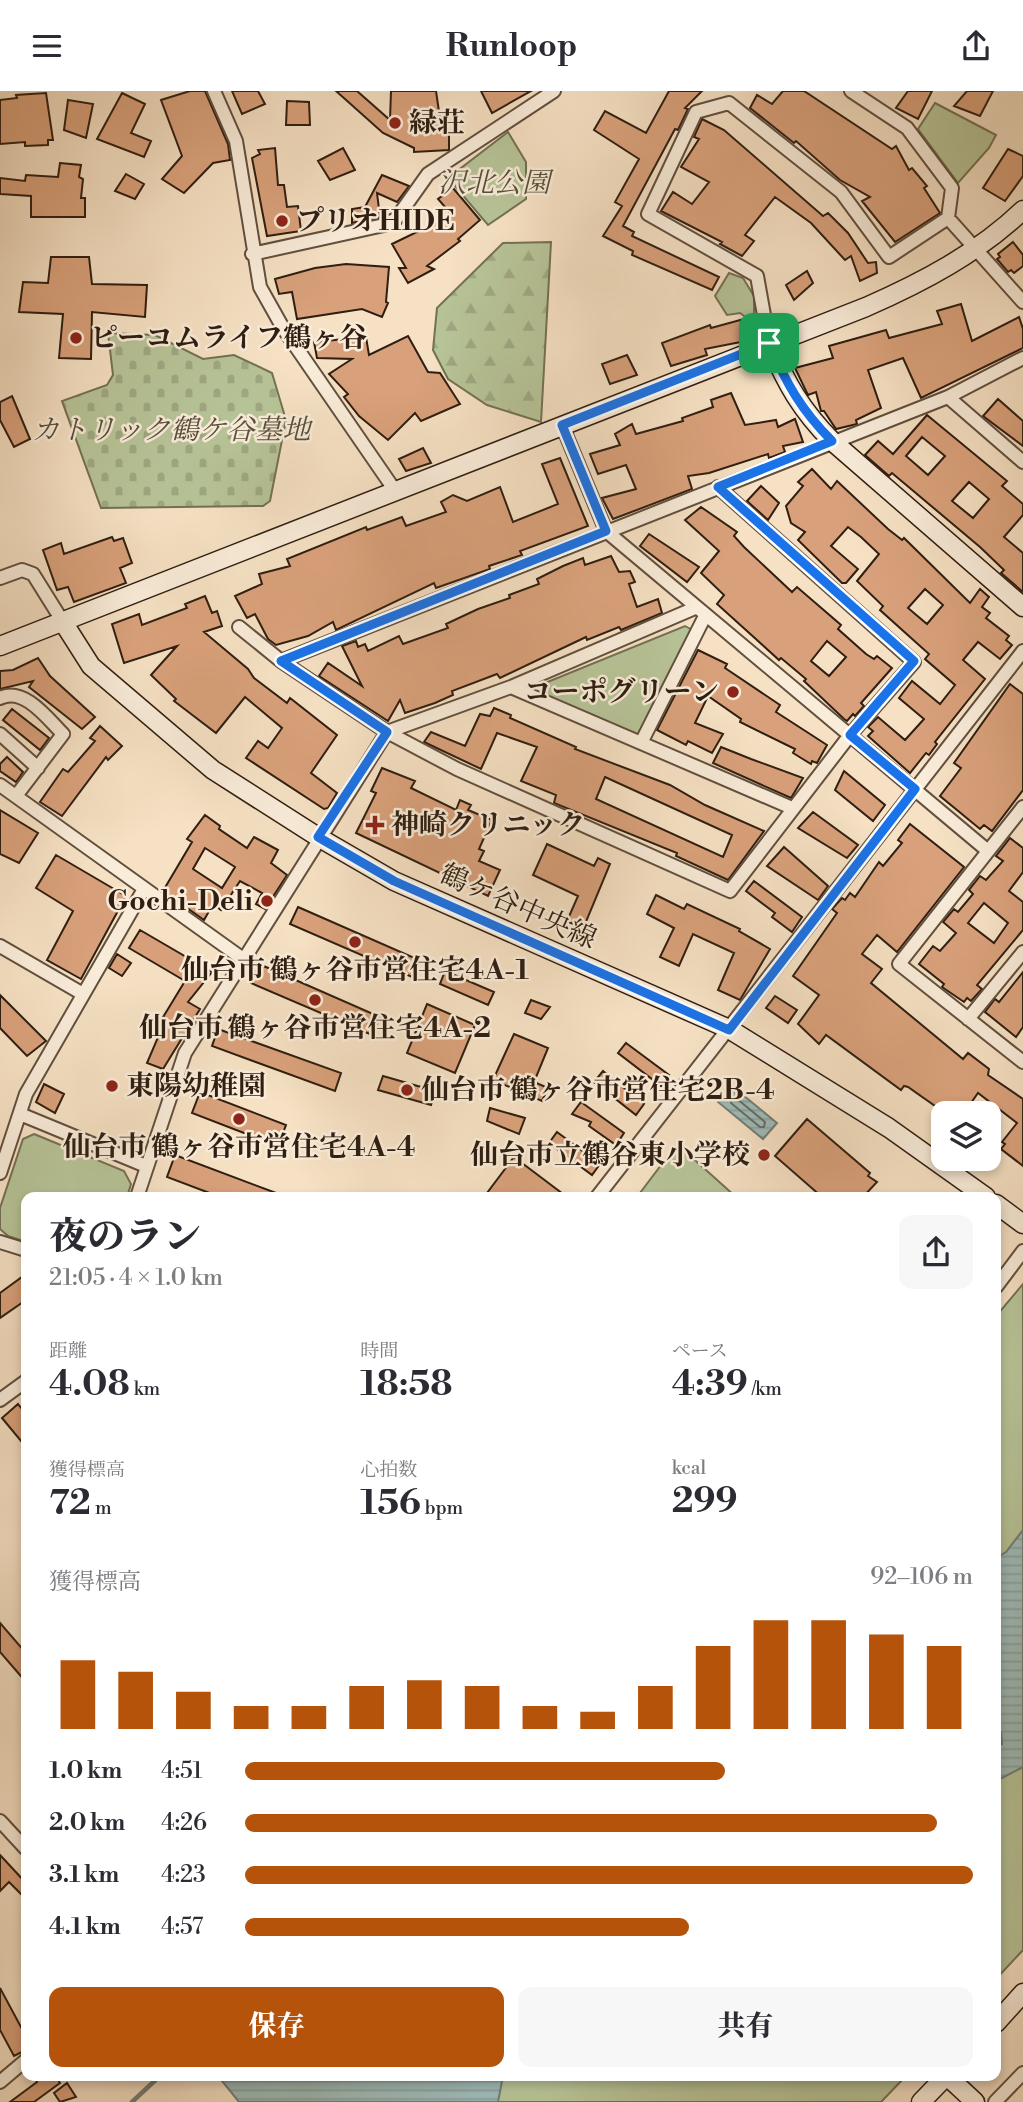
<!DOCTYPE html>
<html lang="ja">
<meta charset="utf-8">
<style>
body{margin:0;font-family:"Libre Bodoni","Noto Serif JP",serif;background:#f7f7f7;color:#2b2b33;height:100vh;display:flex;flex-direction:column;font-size:26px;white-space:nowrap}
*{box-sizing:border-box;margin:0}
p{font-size:23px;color:#7c7c81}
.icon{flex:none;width:38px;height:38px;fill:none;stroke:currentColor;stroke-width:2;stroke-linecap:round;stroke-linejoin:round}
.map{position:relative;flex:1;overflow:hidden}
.panel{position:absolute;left:21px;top:1101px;width:980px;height:889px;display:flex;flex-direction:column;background:#fff;border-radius:14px;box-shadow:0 4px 10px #0003}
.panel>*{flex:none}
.tools{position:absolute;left:931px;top:1010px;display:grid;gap:14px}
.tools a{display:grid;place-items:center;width:70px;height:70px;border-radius:14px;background:#fff;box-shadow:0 4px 10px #0003;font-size:35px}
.pin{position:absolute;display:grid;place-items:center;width:60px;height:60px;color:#fff;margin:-30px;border-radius:14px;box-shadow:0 4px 10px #0006}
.round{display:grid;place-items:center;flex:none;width:74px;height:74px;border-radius:14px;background:#f7f7f7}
.head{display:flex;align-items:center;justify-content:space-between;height:119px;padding:0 28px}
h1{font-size:38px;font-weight:800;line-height:52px}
.stats{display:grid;grid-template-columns:repeat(3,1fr);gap:10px;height:119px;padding:7px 28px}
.stats div{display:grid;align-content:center}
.stats b{font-size:35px;font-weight:800}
.stats small{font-size:19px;font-weight:400}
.stats p{font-size:19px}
.chart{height:196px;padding:14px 28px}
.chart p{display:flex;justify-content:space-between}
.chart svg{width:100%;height:126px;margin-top:7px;stroke:#b45309;stroke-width:6}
.action{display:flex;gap:14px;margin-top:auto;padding:14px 28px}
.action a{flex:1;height:80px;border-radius:14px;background:#b45309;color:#fff;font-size:28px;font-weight:800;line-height:80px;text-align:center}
.action a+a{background:#f7f7f7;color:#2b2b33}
ul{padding:0 28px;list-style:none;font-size:23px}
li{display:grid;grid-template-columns:112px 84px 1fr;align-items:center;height:52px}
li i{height:18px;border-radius:9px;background:#b45309}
header{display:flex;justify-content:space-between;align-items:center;height:91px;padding:0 28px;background:#fff;font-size:32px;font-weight:800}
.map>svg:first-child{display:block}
.forest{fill:url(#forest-firs);stroke:#737154;stroke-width:2}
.cemetery{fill:url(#cemetery-stones);stroke:#737154;stroke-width:2}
.park{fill:#b7c498;stroke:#737154;stroke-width:2}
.water{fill:url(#water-rules);stroke:#727d76;stroke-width:2}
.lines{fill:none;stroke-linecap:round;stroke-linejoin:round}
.shore{stroke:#666d66;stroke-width:2}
.stream{stroke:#727d76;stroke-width:4.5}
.building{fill:#d9a17b;stroke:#2f1e11;stroke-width:2;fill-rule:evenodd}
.street-casing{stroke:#614f3e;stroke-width:16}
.secondary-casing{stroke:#2f1e11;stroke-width:21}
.street{stroke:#f9ecd9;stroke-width:12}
.secondary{stroke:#f9ecd9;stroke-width:18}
.route-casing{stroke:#fff;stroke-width:14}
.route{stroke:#1a73e8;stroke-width:9}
.poi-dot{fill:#8f2418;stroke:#f9ecd9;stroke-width:2.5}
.labels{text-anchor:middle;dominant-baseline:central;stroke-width:5;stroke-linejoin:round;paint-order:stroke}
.poi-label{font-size:28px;font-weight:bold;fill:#2f1e11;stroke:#f9ecd9;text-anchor:start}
.park-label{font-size:28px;font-style:italic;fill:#58503a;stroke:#f9ecd9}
.street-label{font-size:28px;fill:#2f1e11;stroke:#f9ecd9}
</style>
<header><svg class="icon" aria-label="menu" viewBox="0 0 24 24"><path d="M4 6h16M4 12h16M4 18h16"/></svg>Runloop<svg class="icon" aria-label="share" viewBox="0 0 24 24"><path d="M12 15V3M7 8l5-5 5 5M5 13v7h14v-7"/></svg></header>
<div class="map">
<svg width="1023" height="2011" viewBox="0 0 1023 2011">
<defs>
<pattern id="forest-firs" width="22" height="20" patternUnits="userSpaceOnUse" patternTransform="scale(1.75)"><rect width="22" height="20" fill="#b7c498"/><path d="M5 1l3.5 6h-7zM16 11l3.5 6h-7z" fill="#9ea882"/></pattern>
<pattern id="cemetery-stones" width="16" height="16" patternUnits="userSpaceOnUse" patternTransform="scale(1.75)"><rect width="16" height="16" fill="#b7c498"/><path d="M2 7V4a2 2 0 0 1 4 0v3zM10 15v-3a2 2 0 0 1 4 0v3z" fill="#9ea882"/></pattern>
<pattern id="water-rules" width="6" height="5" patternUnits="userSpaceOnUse" patternTransform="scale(1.75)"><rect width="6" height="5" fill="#9ebcba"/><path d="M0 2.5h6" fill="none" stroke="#88a19f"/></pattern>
</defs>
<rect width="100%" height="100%" fill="#f6e1c4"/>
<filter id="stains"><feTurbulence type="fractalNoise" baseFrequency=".00286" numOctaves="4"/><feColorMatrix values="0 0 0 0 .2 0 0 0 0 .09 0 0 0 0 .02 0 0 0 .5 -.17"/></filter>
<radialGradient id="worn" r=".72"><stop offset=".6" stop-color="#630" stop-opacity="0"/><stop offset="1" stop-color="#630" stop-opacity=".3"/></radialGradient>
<path class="forest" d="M551,151L541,331L487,314L448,288L433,259L437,217L503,152Z"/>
<path class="cemetery" d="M108,242L155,244L203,268L234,264L272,282L286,329L270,410L263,415L101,417L62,310L107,294L113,284Z"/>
<path class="park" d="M935,12L996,44L989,57L958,92L918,38Z
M508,41L526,71V108L488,134L448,87Z
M729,182L743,187L754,205V232L740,222L727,224L715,205Z
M685,535L694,540L640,645L543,604L545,592Z
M34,1043L124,1080L131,1093L127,1106H26V1151L8,1145L0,1138V1117L23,1048Z
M671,1061H686L736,1106H637Z
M1023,1193V1859L996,1888V1225Z
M221,1985H906L881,2011H242Z"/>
<path class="water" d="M732,995L777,1032L763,1048L718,1011Z
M1023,1439V1676L1000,1688L996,1683V1657L1002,1653L1001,1642L996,1645V1467L1006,1461Z
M218,1985H503L498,2011H239Z"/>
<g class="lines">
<path class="shore" d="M736,1007L765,1031L764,1036H760L731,1012V1007Z"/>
<path class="stream" d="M132,2011L161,1984"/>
</g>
<path class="building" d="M190,0H205L228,53L230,69L213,72L184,102L162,88L182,65L161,9Z
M232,0H258L265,13L242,23Z
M336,0H357L390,29L391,0H436L442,41L449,40V59L414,61V57L383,42Z
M481,0H531L492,22Z
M669,0H702L685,17L688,18L678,39L675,38L623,135L634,141L632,145L719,186L712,199L632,164L633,160L603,145L622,115L615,111L639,68L594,39L605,20L646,42Z
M783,0H804L892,58L896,55L909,79L912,77L927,95L924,97L940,122L895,151L862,110L870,106L840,89L796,50L794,52L750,17L757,4L772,13Z
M908,0H932L918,28L896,17Z
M967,0H993L980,25L954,15Z
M46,2L53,49H48V54L25,55V51L0,53V9L17,7L16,4Z
M122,2L145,13L131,42L151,50L144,66L97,48Z
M68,9L93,13L86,47L64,39Z
M287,10L309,11L310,34H286Z
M702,28L724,39L823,125L828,122L848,142L868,172L876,171L877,182L860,190L851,165L845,169L811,132L775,106L745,144L754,150L742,165L720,153L722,151L661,120L673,101L692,113L709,91L681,76L699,48L694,46Z
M275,57L278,94H284L287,116L298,115L301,140L267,145L252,67L260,63L258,59Z
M343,57L355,79L330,89L318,70Z
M1008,58L1023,65V85L1005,110L983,97Z
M60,72L81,74L79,86L83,88L81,107H85V126H31V105L0,103V87L25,90L26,84L58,86Z
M126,83L144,93L135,108L115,100Z
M382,84L409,95L397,111L377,102L380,126L352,132V118L365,116Z
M453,97L480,129L458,148L460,150L427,175L434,178L408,192L399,177H406L392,153L452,124L438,108Z
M1013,151L1023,164V175L1014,182L1011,179L1008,181L997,168L1000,166L998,163Z
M51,166H89L92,193L147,194L145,226L92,221L91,268L59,267L63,223L19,221L23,191L48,192Z
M346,173L389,176L386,211L388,212L382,226L362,218L297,228L292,201L279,203L275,188L315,177Z
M807,180L813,192L794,209L786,194Z
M961,213L972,250L1019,226L1023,238V257L921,307L903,267L868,279L881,317L856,329L857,333L836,338L824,320H821L816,301L808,304L806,300L795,277L833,267L829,255L886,239L889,247L942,233L937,220Z
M744,228L751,249L705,258L707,264L671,275L662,252L710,234L711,237Z
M408,245L428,281L440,282L460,313L421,330L415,322L388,349L359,325L344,306L348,303L329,283L352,268L317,267L314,251L366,246L369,264Z
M627,264L637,284L610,293L602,273Z
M731,302L745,334L776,329L778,336L795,328L803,351L783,355L785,361L769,367L768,363L709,382L688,385L692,398L613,428L602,407L636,398L626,374L598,383L590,363L620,354L615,343L632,333L636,343L683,330L682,327L713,316L711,309Z
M12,305L30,348L14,356L0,329V311Z
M998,308L1023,330V355L983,325Z
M927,324L1007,390L1002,395L1023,413V424L1004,446L1023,462V501L1001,482L1004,479L980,456L892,382L889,385L865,364L878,350L893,363ZM922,346L945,365L928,384L906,365ZM969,391L989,408L973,427L952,410Z
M423,357L431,372L406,380L399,368Z
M560,367L588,435L520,460L522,464L489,475L490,478L436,497L434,492L336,539L333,531L308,545L276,554L268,548L255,523L247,527L235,505L262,493L259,483L290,475L287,468L366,436L367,439L402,426L406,435L446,421L441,411L453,404L467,410L500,396L513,431L558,413L542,373Z
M812,378L831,398L837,390L888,438L902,449L904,447L970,512L980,498L989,506L982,516L990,522L986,527L1009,545L1006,549L1012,554L1000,568L978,551L963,569L985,588L935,651L937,653L929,664L926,662L910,682L868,645L873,640L868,636L878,626L905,649L924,628L899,607L912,590L940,613L955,594L925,568L929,563L880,519L883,515L857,490L879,463L861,446L848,436L831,455L858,478L846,492H842L798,449L805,441L791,432L786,415L803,395L798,391ZM925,498L943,514L927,533L908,517Z
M761,395L779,412L768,429L747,410Z
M701,416L737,441L734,445L744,456L792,501L797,496L841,534L838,538L866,563L874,568L877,565L892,577L861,612L864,615L855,625L853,623L847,630L844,628L804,590L806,588L781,567L779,569L717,513L724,504L701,482L719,460L685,429ZM827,550L846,566L829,585L811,570Z
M649,443L699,476L687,491L640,455Z
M112,446L114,450L123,447L132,472L120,477L126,492L74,511L68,496L57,499L43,459L61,452L64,463Z
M611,465L619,481L630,480L635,491L629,493L637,516L658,508L662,522L621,539L619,536L587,549L586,546L500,587L497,583L452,600L453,604L435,612L405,622L400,609L388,630L319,585L328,572L362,595L342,555L356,550L358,556L365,553L368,560L399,545L403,553L448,537L446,533L478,518L510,507L509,504L539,493L537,488L563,475L583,467L585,474Z
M205,505L212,522L217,520L222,535L204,541L248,578L254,587L287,612L290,607L337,644L311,682L337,702L328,717L324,718L246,667L258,650L268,657L282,637L245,606L216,642L174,610L176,608L151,584L177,555L124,572L112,533L139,523L142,534L187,517L185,513Z
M698,559L727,573L725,577L780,614L776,621L827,654L817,672L812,670L811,673L793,662L795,658L740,631L741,628L708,605L695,632L723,643L712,662L688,650L686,654L657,639Z
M38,567L50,585L95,626L82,638L29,596L33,590L0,598V580L13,579Z
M1010,593L1023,603V699L992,740L984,734L980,738L940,705L961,677L954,672Z
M494,617L511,624L510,627L576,656L575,658L670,694L705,714L764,740L728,789L676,765L677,762L554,712L556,704L521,690L537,656L497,642L481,678L424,651L431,641L465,655L480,623L490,625ZM605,686L732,744L723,766L596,708Z
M12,618L49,647L40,659L3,629Z
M100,635L122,655L108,669L106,666L62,725L40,711L63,678L68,681L95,650L90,647Z
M721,656L751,668L803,687L791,707L713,672Z
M7,666L23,681L16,691L0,680V673Z
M382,677L415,690L411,697L456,719L460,709L471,714L468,719L492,729L479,758L484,760L479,770L500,779L488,805L356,742L376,702L371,700Z
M844,680L885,714L873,730L835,699Z
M0,719L38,742L19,772L0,763Z
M813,721L858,754L847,767L798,737Z
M205,724L220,735L219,738L247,757L254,746L278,759L271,772L287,784L265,818L256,813L262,802L240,790L221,819L213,813L204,829L163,800L192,751L187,748ZM205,757L235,776L222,797L193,778Z
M910,733L964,776L897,861L877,844L862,863L882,878L871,892L963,968L968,962L989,978L988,984L1023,1008V1075L1001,1058L1005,1053L1002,1051L1017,1032L978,1002L964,1022H945L908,996L904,995L901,999L826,944L819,953L798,933L819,904L793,885L837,822L832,818L842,807L845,809L850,802L855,806L879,771L883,775L902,752L898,749Z
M1010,747L1023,757V781L1009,800L1023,811V839L977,894L982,898L971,910L967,907L964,911L942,896L944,893L919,873L933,855L940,860L956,842L943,831L954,818L958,821L973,803L969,799L980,785L986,789L1003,770L996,765ZM984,812L1008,832L994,852L968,832Z
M547,753L594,775L598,767L610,773L583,838L567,830L578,805L533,784Z
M784,756L828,795L818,809L767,775Z
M56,764L126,805L81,888L47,869L73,820L36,797Z
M754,790L802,826L792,841L772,826L775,822L746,800Z
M656,804L684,818L687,813L740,838L739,840L770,858L740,909L718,899L734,862L693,843L679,875L660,866L674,837L647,823Z
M298,816L419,869L412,886L290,833Z
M140,839L212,881L188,911L200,918L163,978L147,972L159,944L154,941L185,890L129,857Z
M117,863L131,872L122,885L109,877Z
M259,873L380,926L372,944L251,892Z
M445,880L494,901L488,914L440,893Z
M1023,881V936L1016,946L985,921L995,908L999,911Z
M0,904L46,950L27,965L0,937Z
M775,905L797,919L788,932L766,917Z
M531,909L550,916L541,928L525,922Z
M427,913L475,934L455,982L407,962Z
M218,938L341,982L335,1000L212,955Z
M514,943L548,957L534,991L548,997L542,1010L493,989Z
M626,952L669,984L661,995L618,962Z
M603,980L644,1013L636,1024L594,991Z
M383,985L435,1000L431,1014L378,999Z
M44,993L64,1003L55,1022L36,1011Z
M200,1001L286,1034L278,1055L192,1022Z
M581,1011L624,1042L616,1054L589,1035L591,1031L572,1023Z
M490,1017L525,1027L519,1043L487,1030Z
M807,1028L870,1082L868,1085L877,1091L863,1106H822L775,1065Z
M557,1041L600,1073L592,1084L549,1052Z
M175,1064L284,1105L283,1106H220L167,1086Z
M514,1066L567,1106H484Z
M26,1183V1209L0,1227V1202Z
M18,1313L26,1323V1356L2,1327Z
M0,1532L26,1562V1591L0,1561Z
M0,1764L26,1792V1808L9,1791L0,1800Z
M0,1897L22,1938L26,1936V1959L14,1965L0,1939Z
M33,1984H55L60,1992L34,2011H10L37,1991Z
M67,1992L76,2006L60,2011L54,2002Z"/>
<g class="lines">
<defs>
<path id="street" d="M214,0L236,50L260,196L283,237L396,401
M851,0L907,37L952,97L948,127
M729,12L841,101L889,166L948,127L1023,211
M729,12L696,21L648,123L757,185L769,252
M252,163L384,134L396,128L428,83L554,0
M948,306L1023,371
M562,334L606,440L988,760
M0,487L22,479L33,483L63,531
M239,536L281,570L387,641L457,678L730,800L850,644L914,571L718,396
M281,570L948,306L1023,267
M511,596L792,717
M0,607C24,595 48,628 63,643L16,705
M0,643L38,677
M641,652L705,525
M0,694L243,868
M1023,716L899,873L1023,971
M0,855L83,903
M968,928L1023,861
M20,1023L146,1075
M0,1082L26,1003L144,798
M137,1106L185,962L387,641L511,596L695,517
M597,1106L1023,560
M0,1151L26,1159
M996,1196L1023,1160
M0,1309L26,1290
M0,1730L26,1758
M0,1991L26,1969
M995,2011L1023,1982"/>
<path id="secondary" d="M769,252C786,292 801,319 832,350L1023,516
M63,531L91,575L213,679L318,746L394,790L729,938L889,1037L986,1106
M0,555L866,216C923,191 978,162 1023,119
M996,1113L1023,1133
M996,1932L1023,1902
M946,1984L975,2011
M921,2011L947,1984"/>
</defs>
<use href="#street" class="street-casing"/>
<use href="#secondary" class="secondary-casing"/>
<use href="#street" class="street"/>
<use href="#secondary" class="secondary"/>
</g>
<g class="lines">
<defs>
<path id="route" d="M769,252C786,292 801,319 832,350L718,396L914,570L850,644L915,698L729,939L394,790L318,746L387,641L281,570L606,440L562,334Z"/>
</defs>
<use href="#route" class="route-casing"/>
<use href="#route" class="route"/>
</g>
<g class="poi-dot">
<circle cx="395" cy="32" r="7"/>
<circle cx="282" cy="130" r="7"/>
<circle cx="76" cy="247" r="7"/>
<circle cx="733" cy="601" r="7"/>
<path d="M371.5 723.5h7v7h7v7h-7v7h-7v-7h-7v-7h7z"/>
<circle cx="267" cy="810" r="7"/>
<circle cx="355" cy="851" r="7"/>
<circle cx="315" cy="909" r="7"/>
<circle cx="112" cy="995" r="7"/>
<circle cx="407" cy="999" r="7"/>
<circle cx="239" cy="1028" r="7"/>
<circle cx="764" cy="1064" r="7"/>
</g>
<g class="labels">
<g class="poi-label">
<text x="409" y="32">緑荘</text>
<text x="296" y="130">プリオHIDE</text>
<text x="90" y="247">ピーコムライフ鶴ヶ谷</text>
<text x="719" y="601" text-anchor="end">コーポグリーン</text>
<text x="391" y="734">神崎クリニック</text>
<text x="253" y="810" text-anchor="end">Gochi-Deli</text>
<text x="355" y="879" text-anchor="middle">仙台市 鶴ヶ谷市営住宅4A-1</text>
<text x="315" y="937" text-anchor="middle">仙台市 鶴ヶ谷市営住宅4A-2</text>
<text x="126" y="995">東陽幼稚園</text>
<text x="421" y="999">仙台市 鶴ヶ谷市営住宅2B-4</text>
<text x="239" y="1056" text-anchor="middle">仙台市 鶴ヶ谷市営住宅4A-4</text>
<text x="750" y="1064" text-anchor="end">仙台市立鶴谷東小学校</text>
</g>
<g class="park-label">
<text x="494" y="92">沢北公園</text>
<text x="171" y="339">カトリック鶴ケ谷墓地</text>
</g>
<g class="street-label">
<text transform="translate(518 816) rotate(24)">鶴ケ谷中央線</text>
</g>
</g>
<rect width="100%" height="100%" filter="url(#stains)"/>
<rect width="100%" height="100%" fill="url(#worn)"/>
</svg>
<div class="tools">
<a><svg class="icon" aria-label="layers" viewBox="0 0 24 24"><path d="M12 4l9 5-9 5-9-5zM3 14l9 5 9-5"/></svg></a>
</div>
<div class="pin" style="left:769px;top:252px;background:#1e9e55"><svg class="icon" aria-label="arrive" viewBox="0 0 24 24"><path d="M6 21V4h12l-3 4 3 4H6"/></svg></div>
<section class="panel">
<div class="head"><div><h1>夜のラン</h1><p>21:05 · 4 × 1.0 km</p></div><a class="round"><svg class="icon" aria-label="share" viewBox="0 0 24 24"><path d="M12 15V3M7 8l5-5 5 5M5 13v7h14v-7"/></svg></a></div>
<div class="stats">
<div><p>距離</p><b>4.08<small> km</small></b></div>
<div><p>時間</p><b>18:58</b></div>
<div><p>ペース</p><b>4:39<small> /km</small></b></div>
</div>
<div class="stats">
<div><p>獲得標高</p><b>72<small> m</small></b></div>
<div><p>心拍数</p><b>156<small> bpm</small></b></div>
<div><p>kcal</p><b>299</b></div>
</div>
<div class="chart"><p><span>獲得標高</span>92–106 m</p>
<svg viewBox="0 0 160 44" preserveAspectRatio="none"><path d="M5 44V20M15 44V24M25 44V31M35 44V36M45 44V36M55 44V29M65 44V27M75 44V29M85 44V36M95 44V38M105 44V29M115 44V15M125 44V6M135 44V6M145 44V11M155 44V15"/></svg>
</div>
<ul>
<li><b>1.0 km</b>4:51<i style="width:66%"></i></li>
<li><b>2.0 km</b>4:26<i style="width:95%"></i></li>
<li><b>3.1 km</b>4:23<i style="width:100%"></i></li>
<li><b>4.1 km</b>4:57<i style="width:61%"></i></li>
</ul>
<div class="action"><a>保存</a><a>共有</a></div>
</section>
</div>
